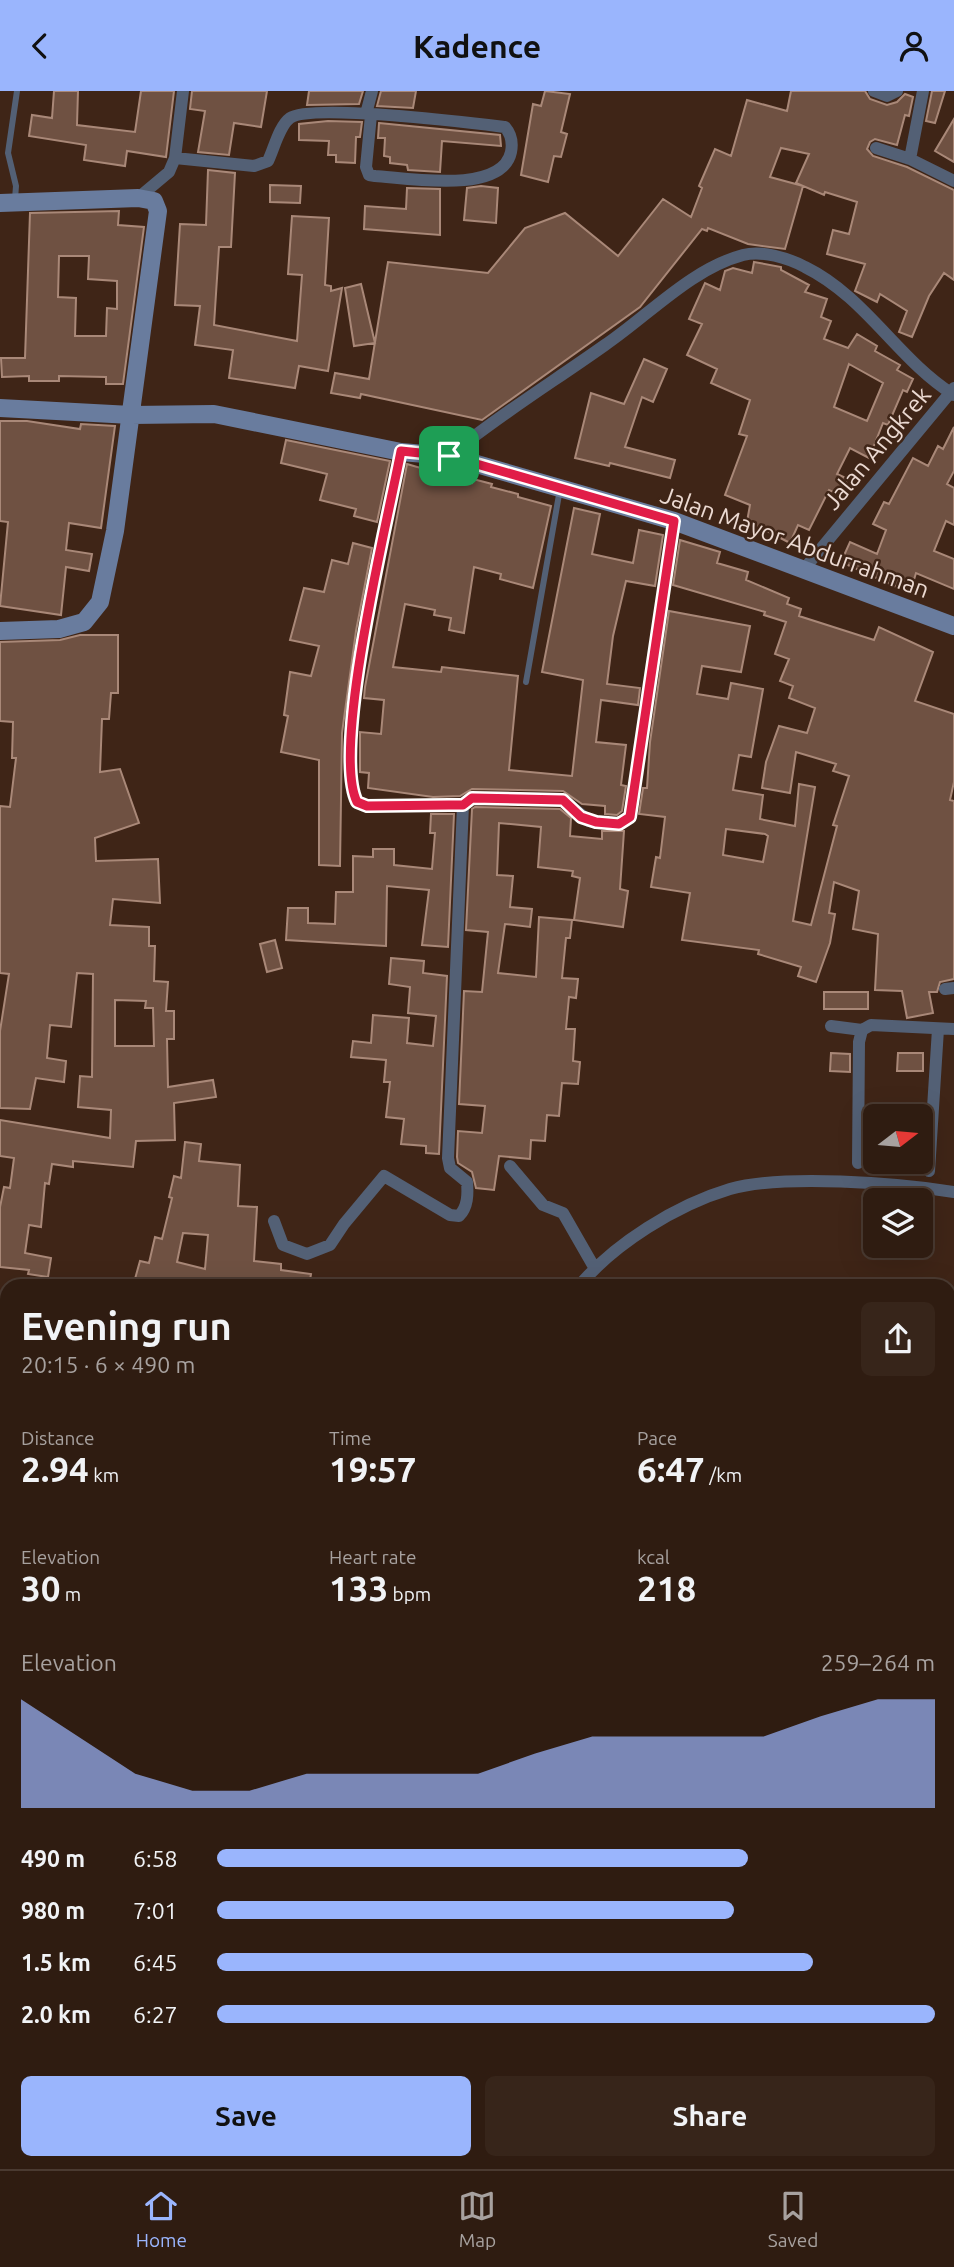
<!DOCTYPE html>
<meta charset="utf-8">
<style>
body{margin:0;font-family:Ubuntu,sans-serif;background:#37251a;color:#f1f3f6;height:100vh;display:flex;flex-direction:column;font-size:26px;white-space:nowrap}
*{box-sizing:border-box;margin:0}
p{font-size:23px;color:#a7a19f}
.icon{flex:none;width:38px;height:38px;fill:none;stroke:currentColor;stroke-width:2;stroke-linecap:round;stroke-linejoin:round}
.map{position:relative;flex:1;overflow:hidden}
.sheet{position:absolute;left:0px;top:1188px;width:956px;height:891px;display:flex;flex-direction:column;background:#2f1c11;border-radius:21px 21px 0 0;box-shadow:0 7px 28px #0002,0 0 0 2px #4a3a31}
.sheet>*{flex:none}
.needle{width:46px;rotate:74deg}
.buttons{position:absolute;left:863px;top:1013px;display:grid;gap:14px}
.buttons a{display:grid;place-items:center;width:70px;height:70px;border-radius:10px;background:#2f1c11;box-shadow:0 7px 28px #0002,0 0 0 2px #4a3a31;font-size:35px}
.pin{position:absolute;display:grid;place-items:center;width:60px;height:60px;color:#fff;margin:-30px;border-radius:14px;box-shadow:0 4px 10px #0006}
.round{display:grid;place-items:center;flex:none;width:74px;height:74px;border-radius:10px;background:#37251a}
.overview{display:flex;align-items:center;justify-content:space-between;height:119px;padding:0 21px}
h1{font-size:38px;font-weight:700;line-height:52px}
.figures{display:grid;grid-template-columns:repeat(3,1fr);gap:10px;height:119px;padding:7px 21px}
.figures div{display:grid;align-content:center}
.figures b{font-size:35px;font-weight:700}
.figures small{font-size:19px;font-weight:400}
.figures p{font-size:19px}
.chart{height:196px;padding:14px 21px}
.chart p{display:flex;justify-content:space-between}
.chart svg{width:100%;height:126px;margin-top:7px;fill:#9ab5fd;opacity:.7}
.action{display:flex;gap:14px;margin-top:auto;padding:14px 21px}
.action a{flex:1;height:80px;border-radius:10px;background:#9ab5fd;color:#111;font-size:28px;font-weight:700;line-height:80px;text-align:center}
.action a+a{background:#37251a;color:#f1f3f6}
ul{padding:0 21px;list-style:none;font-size:23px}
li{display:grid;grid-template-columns:112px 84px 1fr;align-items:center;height:52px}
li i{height:18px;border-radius:9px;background:#9ab5fd}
header{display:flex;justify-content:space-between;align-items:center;height:91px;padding:0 21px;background:#9ab5fd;color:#111;font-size:32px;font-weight:700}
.tabs{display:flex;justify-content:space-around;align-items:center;height:98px;border-top:2px solid #4a3a31;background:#2f1c11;font-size:19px;color:#a7a19f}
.tabs a{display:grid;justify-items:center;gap:4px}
.tabs .on{color:#9ab5fd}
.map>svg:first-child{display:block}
.building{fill:#6f5142;stroke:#a98878;stroke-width:2;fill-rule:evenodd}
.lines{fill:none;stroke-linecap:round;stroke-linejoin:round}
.lane{stroke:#536075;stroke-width:6}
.street{stroke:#536075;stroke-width:12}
.secondary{stroke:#697c9e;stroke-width:18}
.route-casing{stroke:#fff;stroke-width:14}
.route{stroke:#e11d48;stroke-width:9}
.labels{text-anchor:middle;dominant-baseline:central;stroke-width:5;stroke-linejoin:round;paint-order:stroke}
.street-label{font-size:24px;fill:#ecdad2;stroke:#3f2517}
</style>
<header><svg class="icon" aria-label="back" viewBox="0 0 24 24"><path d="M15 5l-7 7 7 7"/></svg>Kadence<svg class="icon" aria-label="person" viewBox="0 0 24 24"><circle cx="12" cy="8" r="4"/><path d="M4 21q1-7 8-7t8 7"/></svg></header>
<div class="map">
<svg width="954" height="2078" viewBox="0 0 954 2078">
<rect width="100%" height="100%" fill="#3f2517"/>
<path class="building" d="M54,0H78L77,34L135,41L141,0H174L166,66L127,60L125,75L84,69L86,54L29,45L32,24L52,27Z
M192,0H267L261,36L234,32L229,64L198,61L205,20L190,18Z
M309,0H363L359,13L307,14Z
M381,0H416L413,17L377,15Z
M545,0L570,3L561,41L567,43L561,66L554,65L548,91L521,84L533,13L541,15Z
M791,0H865L870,8L887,14L897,11L905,3L913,6L909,25L905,24L897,54L875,48L870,51L867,58L873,65L907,76L954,99V189L944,182L929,205L912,246L899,241L907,220L880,203L877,211L855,200L865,173L827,163L833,139L849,143L857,111L825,101L824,104L796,92L809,63L781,57L770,86L803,95L785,158L748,153L708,137L707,140L702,138L640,216L482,329L361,303L360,307L331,302L335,282L369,288L388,171L488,182L525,137L565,122L618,165L663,108L691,126L702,97L699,95L715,58L731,65L747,9L787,20Z
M932,0H945L935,32L926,30Z
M954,28V71L935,60Z
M328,30L362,31L360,46H356L355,72L336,71V64H328L329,50L299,49V33Z
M379,32L500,44L501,55L442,50L440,81L408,79L407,74L390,72V66L384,65L385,47H378Z
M208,79L235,82L231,156H219L214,234L297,250L302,184L288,183L292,125L329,127L325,194L331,195V200L342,197L328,280L299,275L295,297L229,287L233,259L195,254L200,215L175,214L180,133L206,134Z
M270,94L301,95L300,112L270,111Z
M481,95L498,97L496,132L464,129L467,97Z
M407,97L440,98V144L364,138L365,115L406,118Z
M119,120L118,134L144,136L123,293H106V286L59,285V290H29V285L2,286L1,267H25L30,122ZM59,165H89L88,188L117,190V218L107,217L106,245H75L76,207L58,206Z
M754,171L781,176V179L809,194L805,201L827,208L821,226L831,230L824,248L848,257L857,243L877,255L875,260L900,274L897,279L913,288L907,301L903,299L888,334L883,332L869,367L850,357L837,383L848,388L840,404L829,399L809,439L798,434L790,452L767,440L746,436L750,414L725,404L747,345L739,343L750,309L711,292L717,278L687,264L702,233L689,228L705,192L720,199L725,180L733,177L752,182ZM849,273L883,292L867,330L834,316Z
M361,193L375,252L354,255L345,197Z
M644,268L667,278L653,311L642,306L625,356L675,369L670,387L610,372L609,375L575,367L591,302L624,313Z
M0,330H27L80,338L81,333L115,335L101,437L69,432L66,459L92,463L89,480L66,476L61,524L0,515L8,431L0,430Z
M954,336V380L947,393L954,397V434L946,430L934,460L954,468V498L916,482L910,502L841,471L850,451L877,463L886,439L873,433L884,411L889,413L913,367L928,375L938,355L943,358Z
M286,349L390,370L377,431L354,425L356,418L320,409L327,383L281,372Z
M407,373L472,392L473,388L492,393L491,396L518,403V406L551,415L533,497L500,488L501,483L474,476L464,542L449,539L451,527L434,524L435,519L405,513L393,576L441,581L442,576L518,585L509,679L572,685L583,589L542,581L574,417L600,423L592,463L633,472L639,439L663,444L655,495L626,490L613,545L607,593L640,597L638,614L601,609L596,651L626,654L621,694L626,695L622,720L617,724L605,723V715L582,713L563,700L472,698L460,705L433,706L368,697L369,682L360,681V641L381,643L384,609L364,607L365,596Z
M680,449L720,461L717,472L748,481L746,489L789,507L787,513L801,518L799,525L874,549L879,536L933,561L915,610L954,623V691L950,709L954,710V888L940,891L937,901H929L933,922L907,927L902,900L875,899L878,843L853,838L859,800L834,791L829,822L835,823L830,852L816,891L798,885L801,876L758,863L759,859L682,849L690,802L651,796L656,766L660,767L665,726L639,723L643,697H647L650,651L669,520L750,535L741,581L702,575L697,603L728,608L731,592L763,598L751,666L739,664L733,699L763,704L760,728L795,735L799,693L815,696L793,830L811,834L837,735L833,734L849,685L833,680L836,673L796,661L790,702L762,697L766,671L779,635L807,642L815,617L789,607L793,595L780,590L789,568L775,563L786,531L764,524L765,521L673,494ZM726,738L765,743L768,745L763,771L723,764Z
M353,452L372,457L356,540L342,642L340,775L319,774V669L281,661L288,625L284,624L290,581L311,585L319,555L290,549L304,497L324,501L332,469L348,473Z
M80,544H118V602H111L109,628H102L100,681L120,678L139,732L95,747L96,770L158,768L160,812L113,808L110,834L149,836V855H155L154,890L168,891L166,920H174V948H167L168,996L213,989L216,1006L174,1012L175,1049L136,1050L133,1076L73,1070V1076L52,1073L49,1093L45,1092L41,1136L29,1134L25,1162L51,1167L48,1186L28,1183L29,1179L0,1176V1116L4,1096L10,1097L14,1067L0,1065V1029L110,1047L111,1019L78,1016L80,985L92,986L93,883L77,882L71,936L50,934L47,967L66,970L64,991L36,987L30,1018L0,1017V940L9,883L0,882V715L10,716L16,667H12L13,631L0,630V551L60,549ZM115,909L146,910L145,917H153L154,955H115Z
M475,716L560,718L571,727L570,745L602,748V740H624L620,798L628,800L623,836L574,829L580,787L572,785L573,780L538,776L541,736L499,732L497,784L513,785L510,816L532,818L530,836L505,833L498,882L536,886L539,826L572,829L570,847H566L562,887L578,888L576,907L569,906L566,938H575L573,970L580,971L578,993L562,992L559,1025L547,1024L545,1050L531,1049L530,1068L499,1065L494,1099L476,1097L472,1081L458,1072L457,1066L458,1040L482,1042L485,1015L459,1013L464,900L482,901L488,841L466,839L472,718Z
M431,723H454L448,856L422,854L429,799L387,795L386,855L286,849L288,817H308V832L335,833L336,801H353V765L373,766V758H394V774L432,778L435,742H430Z
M275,849L282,877L267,881L260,853Z
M391,867L424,870L423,882L447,885L439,1063L426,1062V1055L401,1053L404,1028L386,1026L390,991H384L386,969L351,966L353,950L371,952L373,924L409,927L407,952L433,955L436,925L408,922L410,896L389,893Z
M824,901H868V918H824Z
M831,962L850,963V981L830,980Z
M898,962H923V980H897Z
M185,1051L201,1053L199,1070L240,1074L238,1115L257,1116L254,1170L281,1173V1179L311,1183L309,1195H133L140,1170L149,1172L155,1146L162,1148L172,1107L169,1106L174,1085L181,1087ZM183,1142L208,1144L205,1178L177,1171Z"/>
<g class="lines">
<path class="lane" d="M15,108L16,95L8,62L17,0
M526,591L560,398"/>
<path class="street" d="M874,0L887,5L897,0
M923,0L910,68L954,90
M366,23L372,0
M876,57L910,68
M175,67L254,75L268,70C274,58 279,35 290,27C311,12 472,32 505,36C511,43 513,51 511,61C502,104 407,87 375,85L369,84L366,76L371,24
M138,107L169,81L175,67L183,0
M449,365C499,324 553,291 605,254C649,224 691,178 743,164C762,159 788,167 805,176C866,206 898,269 954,304
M805,477L954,297
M463,714L472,707L563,709L589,730L619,733L630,725L674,430
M945,898L954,897
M831,935L862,939
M858,1072L859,951L862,939L871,934L954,938
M510,1075L543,1114L563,1122L594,1176
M929,1080L938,938
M274,1130L283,1154L307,1163L330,1154L344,1133L384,1085L450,1124L459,1125C468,1116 468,1103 467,1091L450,1077L448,1067L463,714L367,715L357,711C331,658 388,428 401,361
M579,1195C614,1153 676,1114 730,1098C783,1083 898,1092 954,1101
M0,1255L7,1256
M0,1530H7
M0,1660L7,1658
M948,2044L954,2045
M254,2078V2072
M472,2078L473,2072
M552,2078L553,2072"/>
<path class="secondary" d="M0,112L138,107L154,110L158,120L115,440L100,511L84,531L59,538L0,540
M0,317L131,324L214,323L401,361L449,365L674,430L954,535
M0,2054L7,2058
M33,2072L43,2078
M914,2072L936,2078
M509,2078L516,2072"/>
</g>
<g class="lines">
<defs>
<path id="route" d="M401,360L449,365L674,430L630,726L619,733L596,731L581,726L563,709L472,707L463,714H449L367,715L357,711C331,658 388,428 401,360Z"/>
</defs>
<use href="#route" class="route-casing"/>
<use href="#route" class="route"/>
</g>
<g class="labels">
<g class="street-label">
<text transform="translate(877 357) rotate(-50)">Jalan Angkrek</text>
<text transform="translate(795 451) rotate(20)">Jalan Mayor Abdurrahman</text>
</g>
</g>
</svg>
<div class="buttons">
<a><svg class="needle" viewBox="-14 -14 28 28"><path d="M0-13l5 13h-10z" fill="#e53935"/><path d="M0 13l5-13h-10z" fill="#a7a19f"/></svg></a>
<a><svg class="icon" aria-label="layers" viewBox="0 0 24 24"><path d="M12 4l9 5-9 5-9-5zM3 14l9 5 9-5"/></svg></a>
</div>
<div class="pin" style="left:449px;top:365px;background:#1e9e55"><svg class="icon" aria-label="arrive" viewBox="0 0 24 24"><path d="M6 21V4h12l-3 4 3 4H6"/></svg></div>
<section class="sheet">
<div class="overview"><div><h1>Evening run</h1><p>20:15 · 6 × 490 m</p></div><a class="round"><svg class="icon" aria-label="share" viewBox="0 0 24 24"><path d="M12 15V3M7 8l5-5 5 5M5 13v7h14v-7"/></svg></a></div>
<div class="figures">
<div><p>Distance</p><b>2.94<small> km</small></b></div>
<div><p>Time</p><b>19:57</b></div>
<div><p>Pace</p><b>6:47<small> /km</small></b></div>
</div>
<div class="figures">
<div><p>Elevation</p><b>30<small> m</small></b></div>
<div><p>Heart rate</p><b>133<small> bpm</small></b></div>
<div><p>kcal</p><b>218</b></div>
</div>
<div class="chart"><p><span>Elevation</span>259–264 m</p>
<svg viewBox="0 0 160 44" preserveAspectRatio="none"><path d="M0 44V6L10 19L20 32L30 38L40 38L50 32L60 32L70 32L80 32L90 25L100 19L110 19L120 19L130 19L140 12L150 6L160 6V44z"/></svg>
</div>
<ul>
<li><b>490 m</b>6:58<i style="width:74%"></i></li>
<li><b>980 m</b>7:01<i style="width:72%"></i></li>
<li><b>1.5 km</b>6:45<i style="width:83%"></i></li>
<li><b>2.0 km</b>6:27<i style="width:100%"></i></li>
</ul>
<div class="action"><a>Save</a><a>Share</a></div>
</section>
</div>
<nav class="tabs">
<a class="on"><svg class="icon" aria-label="home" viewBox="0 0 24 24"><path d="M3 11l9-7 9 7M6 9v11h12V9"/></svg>Home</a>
<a><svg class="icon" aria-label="map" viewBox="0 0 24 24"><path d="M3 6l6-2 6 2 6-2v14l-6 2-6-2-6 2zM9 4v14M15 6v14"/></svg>Map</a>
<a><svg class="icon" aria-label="saved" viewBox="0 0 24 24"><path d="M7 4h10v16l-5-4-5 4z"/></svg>Saved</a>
</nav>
